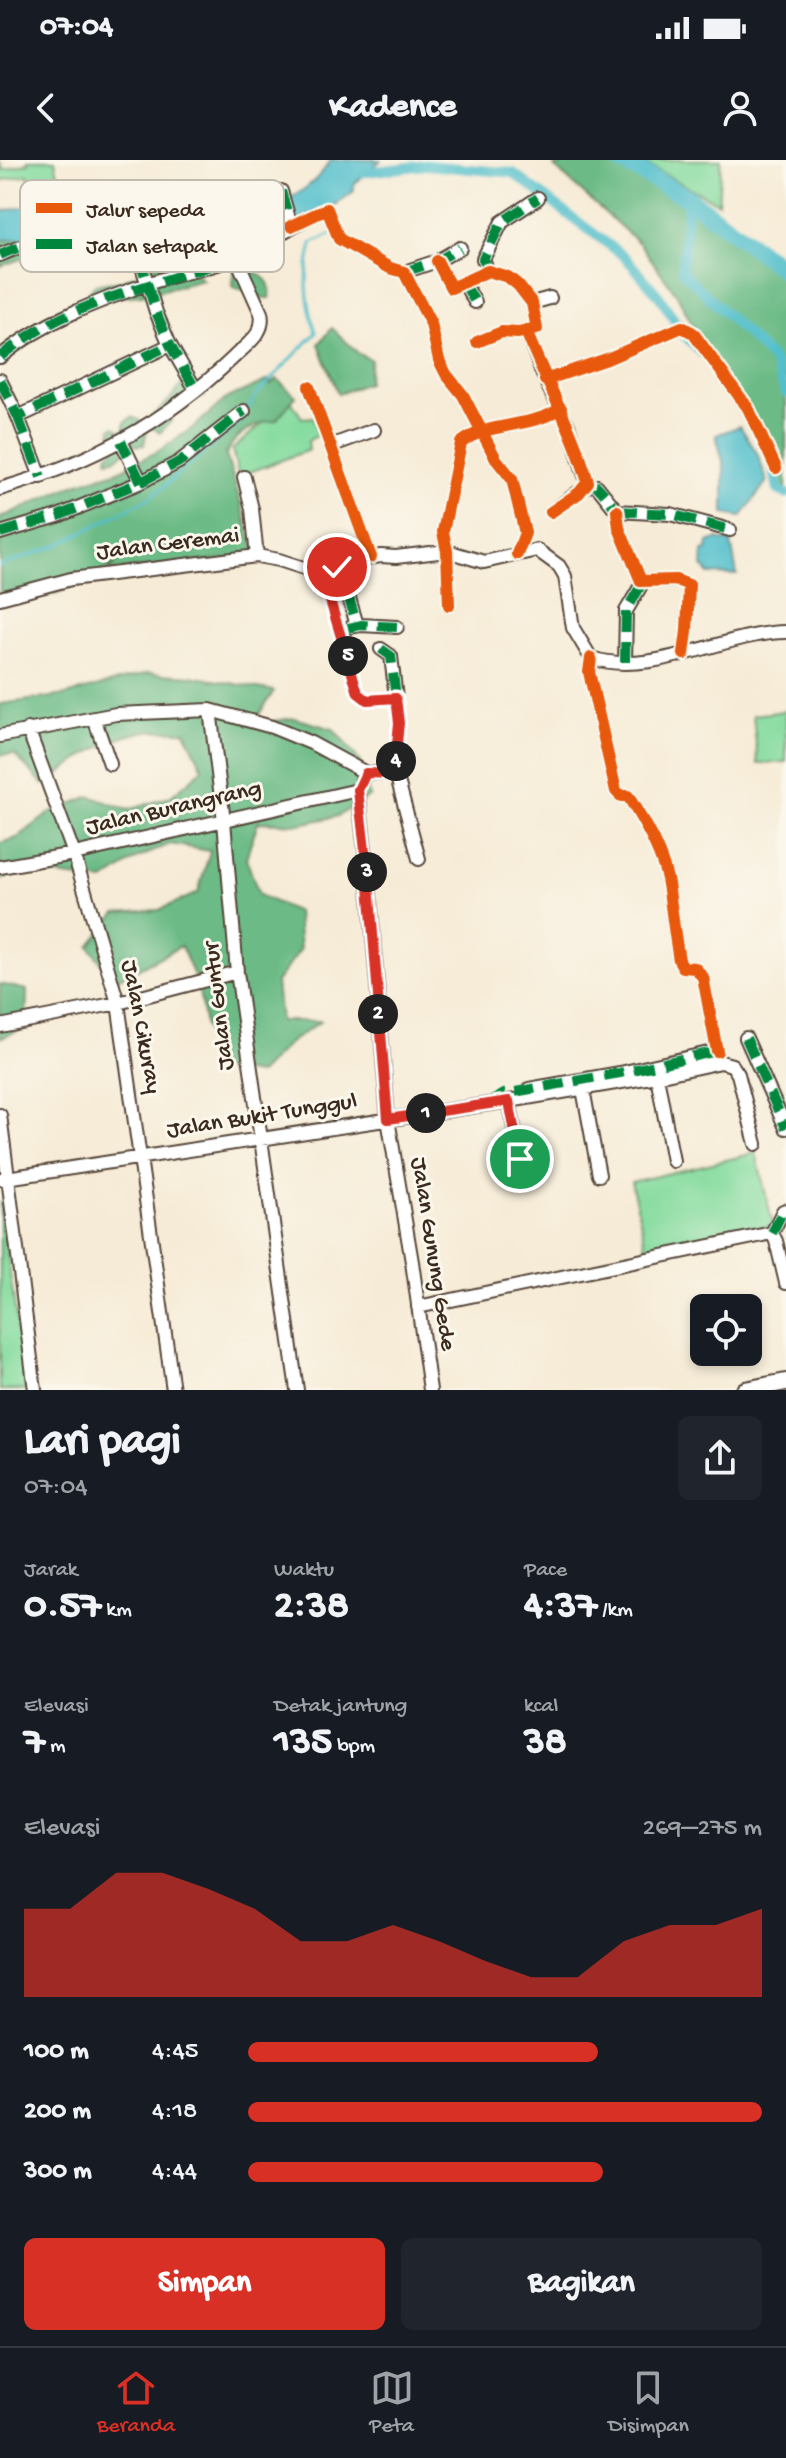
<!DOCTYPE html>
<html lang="id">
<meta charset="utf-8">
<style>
body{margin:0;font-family:"Gochi Hand",sans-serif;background:#20242c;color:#f1f3f6;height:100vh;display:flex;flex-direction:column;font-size:30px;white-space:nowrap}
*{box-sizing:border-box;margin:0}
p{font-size:26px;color:#9ea1a6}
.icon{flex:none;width:44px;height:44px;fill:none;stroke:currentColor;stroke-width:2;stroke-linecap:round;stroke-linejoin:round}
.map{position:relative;height:1230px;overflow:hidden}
.details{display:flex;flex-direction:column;background:#171b24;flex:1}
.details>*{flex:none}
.tools{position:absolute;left:690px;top:1134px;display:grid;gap:16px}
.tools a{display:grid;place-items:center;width:72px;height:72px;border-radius:12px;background:#171b24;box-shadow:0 4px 12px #0003;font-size:40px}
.pin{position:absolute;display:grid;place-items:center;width:68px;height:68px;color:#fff;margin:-34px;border:4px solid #fff;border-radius:50%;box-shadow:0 2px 8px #0007}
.km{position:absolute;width:40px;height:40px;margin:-20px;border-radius:50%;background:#222;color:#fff;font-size:22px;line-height:40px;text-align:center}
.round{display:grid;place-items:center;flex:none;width:84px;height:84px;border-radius:12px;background:#20242c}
.summary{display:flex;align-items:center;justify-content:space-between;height:136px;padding:0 24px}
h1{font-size:44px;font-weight:700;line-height:60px}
.metrics{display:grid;grid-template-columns:repeat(3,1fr);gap:12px;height:136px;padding:8px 24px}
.metrics div{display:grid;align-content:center}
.metrics b{font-size:40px;font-weight:700}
.metrics small{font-size:22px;font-weight:400}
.metrics p{font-size:22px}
.chart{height:224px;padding:16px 24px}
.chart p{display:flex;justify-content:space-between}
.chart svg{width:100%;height:144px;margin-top:8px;fill:#d93025;opacity:.7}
.primary-button{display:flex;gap:16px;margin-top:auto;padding:16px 24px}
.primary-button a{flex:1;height:92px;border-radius:12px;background:#d93025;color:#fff;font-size:32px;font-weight:700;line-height:92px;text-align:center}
.primary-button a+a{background:#20242c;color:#f1f3f6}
ul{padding:0 24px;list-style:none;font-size:26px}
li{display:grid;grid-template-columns:128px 96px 1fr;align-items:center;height:60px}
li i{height:20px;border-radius:10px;background:#d93025}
.status{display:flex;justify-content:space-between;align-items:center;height:56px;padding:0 40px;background:#171b24;direction:ltr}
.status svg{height:22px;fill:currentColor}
header{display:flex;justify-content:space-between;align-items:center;height:104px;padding:0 24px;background:#171b24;font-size:36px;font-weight:700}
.menu{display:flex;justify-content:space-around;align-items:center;height:112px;border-top:2px solid #363941;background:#171b24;font-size:22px;color:#9ea1a6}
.menu a{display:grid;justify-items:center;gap:4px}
.menu .selected{color:#d93025}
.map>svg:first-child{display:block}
.green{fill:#85db9f;stroke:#60825e;stroke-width:2}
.forest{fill:#6cbb86;stroke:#547252;stroke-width:2}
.water{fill:#52bfcc;stroke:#467475;stroke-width:2}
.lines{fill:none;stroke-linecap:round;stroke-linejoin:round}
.stream{stroke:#52bfcc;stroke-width:3}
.canal{stroke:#52bfcc;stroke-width:10}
.river{stroke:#52bfcc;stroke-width:18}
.minor-casing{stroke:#57473a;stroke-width:16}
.highway-casing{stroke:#57473a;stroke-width:20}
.minor{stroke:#fff;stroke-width:12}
.highway{stroke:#fff;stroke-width:16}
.quiet{stroke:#00873e;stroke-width:10;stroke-dasharray:20 10;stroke-linecap:butt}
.cycleway-casing{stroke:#fbf7ec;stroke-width:17}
.cycleway{stroke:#e8590c;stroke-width:12}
.route-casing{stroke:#fff;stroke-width:16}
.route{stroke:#d93025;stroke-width:10}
.labels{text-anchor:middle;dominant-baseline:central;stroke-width:6;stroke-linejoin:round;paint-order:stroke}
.street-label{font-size:24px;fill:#3b2a1e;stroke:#fbf7ec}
.key{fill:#fbf7ec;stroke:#c1baae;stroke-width:2}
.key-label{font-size:22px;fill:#3b2a1e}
</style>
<div class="status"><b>07:04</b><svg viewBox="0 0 49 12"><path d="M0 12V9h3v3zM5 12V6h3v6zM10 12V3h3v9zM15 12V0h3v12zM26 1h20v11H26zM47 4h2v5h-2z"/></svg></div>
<header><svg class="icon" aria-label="back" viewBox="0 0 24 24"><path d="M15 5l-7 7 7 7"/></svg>Kadence<svg class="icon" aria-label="person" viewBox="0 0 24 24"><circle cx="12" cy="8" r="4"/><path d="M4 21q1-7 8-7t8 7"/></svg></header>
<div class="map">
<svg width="786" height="1230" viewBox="0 0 786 1230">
<rect width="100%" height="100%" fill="#fbf7ec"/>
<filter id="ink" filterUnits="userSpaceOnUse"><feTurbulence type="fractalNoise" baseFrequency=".0125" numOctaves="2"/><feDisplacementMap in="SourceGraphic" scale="16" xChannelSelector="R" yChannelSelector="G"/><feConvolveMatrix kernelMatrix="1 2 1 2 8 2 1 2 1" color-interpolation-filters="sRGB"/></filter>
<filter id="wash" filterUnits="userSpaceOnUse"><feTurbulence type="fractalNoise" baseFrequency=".006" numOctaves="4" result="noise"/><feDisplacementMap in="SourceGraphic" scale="32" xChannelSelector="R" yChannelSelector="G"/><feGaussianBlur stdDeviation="1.8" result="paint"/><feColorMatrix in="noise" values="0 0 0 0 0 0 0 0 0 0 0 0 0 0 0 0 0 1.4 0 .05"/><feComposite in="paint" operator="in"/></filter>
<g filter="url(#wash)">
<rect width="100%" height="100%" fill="#f6ebd6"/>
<path class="green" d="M28,0H55L61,29L48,32L46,18L30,20L28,15L0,21V3L4,10L29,3Z
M638,0H721L718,43Z
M290,239L302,258L313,257L318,275L308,281L309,290L239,316L232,290Z
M786,551V602L758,604L753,555Z
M756,993L773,1065L648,1094L631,1022Z
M0,1041L26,1230H0Z"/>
<path class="forest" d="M577,0H619L688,38L786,111V334L778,330L774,295L694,168L677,135L640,84L554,7Z
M215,76C228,81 234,94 243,104C254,116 273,114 270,138H263L233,127L234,104L194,113L203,120L142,135L91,139L86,136C93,122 102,123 116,122C123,121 129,117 136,115L147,122L159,121L149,94L138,89L95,83L77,93L44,91L0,106V80L153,78L164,84L186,78L205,79Z
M332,168L359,194L371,200L367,223L338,234L319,184Z
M186,218L206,234L204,237L189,241L185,247L167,257H171V261L160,273L153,268L147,269L144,285L131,286L117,298L108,300L107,295L124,281L133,282L137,274L108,280L112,276L111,268L114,266L122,271L125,268V262L132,257L143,262C157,255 178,231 186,218Z
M277,219L296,236L276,260C256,262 232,276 226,295L257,396L109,411L119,400L104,411L57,433L25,441L13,432L0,434V358L76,324L116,312L157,292L194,267L227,238L269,220L270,224Z
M148,513L192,516L274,531L253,564L294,558L333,569L359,600L370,636L338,656L300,664L258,662L246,698L259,735L297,752L300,790L276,822L280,861H321L288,884L259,914L220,909L205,867L198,825L181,786L114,821L89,786L116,753L159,750L198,733L210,691L170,684L136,699L104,721L24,711L0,720V683L17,678L51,652L90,636L128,650L170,637L203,609L185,571C171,571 155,569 142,572C104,580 74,602 44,625L14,594L0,595V544L66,535Z
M0,824L27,830L26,867L0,878Z"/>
<path class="water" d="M331,0H381L354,24V31L335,45L253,79L237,80L211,74L191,73L163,81L81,76L0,80V52C65,36 134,40 201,42C220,43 257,48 274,44C297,39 319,19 331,0Z
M740,266L757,293L767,321L741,357L724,354V305L716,275Z
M717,379L731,382L737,415L709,414L702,406L703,391L707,390L708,382Z"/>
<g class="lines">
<path class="stream" d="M249,248L255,236L316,173C306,140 304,118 312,84L334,73
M0,406L58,385L151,337L241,261"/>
<path class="canal" d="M358,13L426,5L513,13L625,97L659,136L684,175L702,193
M688,38L682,111L773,200L786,233
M773,304L778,330L786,334"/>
<path class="river" d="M619,0L688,38L786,111"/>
</g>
</g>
<g filter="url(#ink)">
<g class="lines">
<defs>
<path id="minor" d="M281,31L291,66
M0,95C40,76 93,76 135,84L156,152L170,185L196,230
M437,101L451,128L488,111L508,117L518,125L532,143L537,169L518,173L502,172L477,182
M488,111L483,99L502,62L538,38
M404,112L437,101L460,88
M464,123L475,142
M532,143L550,138
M526,171L545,220L569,267L588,325
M0,197C42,162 96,142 147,124C176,114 207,109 235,98C267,84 295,62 327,49L339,79L390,108L404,112L431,164L439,200L446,214L463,235L496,299L512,319L525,373L517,394
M0,220L18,257L170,185
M545,220L607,199L682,167L693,173L748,248L776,308
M309,227L371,397
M18,257L41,317
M330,286L374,270
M244,317L252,349L257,396
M141,322L179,302L244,251
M588,325L597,326L617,351L619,368L641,421L676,420L689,425L687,471L684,494
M0,329C90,303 165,263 234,197C247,184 266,173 261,153L236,97
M617,351L670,354L730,370
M551,352L588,325
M0,373L58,356L141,322L121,281
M447,391L443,372L461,283C488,261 532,269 561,248
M337,407L346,428L357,465
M322,414L358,533L367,540L396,538L399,563L394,614
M0,438L71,419L257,396L279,400L322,414L356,400L381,396L396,397L447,391L484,402L537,390L559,406L565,416L573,468L591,498C653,518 723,473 786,472
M351,467L361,465L397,467
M381,489L391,496L396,538
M625,502L626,451L643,422
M210,550L224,661L237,812L297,1230
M94,558L110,604
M28,569L74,694L118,843L173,1230
M0,576L116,554L210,550L272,567L311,583L366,613
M362,620L366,613H390L397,617L419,699
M358,630L369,725L388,959L412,1102L430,1230
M0,707L74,694L358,630
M0,866L118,843L237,812
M746,878L786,968
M657,916L673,1001
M529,929L620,913L717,891L703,817L695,808L683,807L679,800C675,777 672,753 669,730C665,697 645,664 628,636H621L616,631L589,512L591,498
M583,929L599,1015
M509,941L520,999
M0,955L35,1230
M0,1019L509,941L657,916L721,902L732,905L738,914L756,984
M772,1073L776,1081L786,1123
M772,1073L783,1051L786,1050
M418,1147L772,1073"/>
<path id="highway" d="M745,1230L786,1222"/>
</defs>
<use href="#minor" class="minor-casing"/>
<use href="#highway" class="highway-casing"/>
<use href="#minor" class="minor"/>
<use href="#highway" class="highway"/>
<path class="quiet" d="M281,31L291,66
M0,95C40,76 93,76 135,84L156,152L170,185L196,230
M488,111L483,99L502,62L538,38
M404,112L437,101L460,88
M464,123L475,142
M0,197C66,142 153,126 232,99C255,91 275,73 297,63
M0,220L18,257L170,185
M18,257L41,317
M141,322L179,302L244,251
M588,325L597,326C604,334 616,346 618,357
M617,351L670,354L730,370
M0,373L58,356L141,322L121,281
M337,407L346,428L357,465
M348,468L361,465L397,467
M381,489L391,496L396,538
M625,502L626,451L643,422
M746,878L786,968
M488,943L504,934L620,913L717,891L716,887
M772,1073L783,1051L786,1050"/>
<defs>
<path id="cycleway" d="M291,66L327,49L339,79L390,108L404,112L431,164L439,200L446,214L463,235L496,299L512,319L525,373L517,394
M437,101L451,128L488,111L508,117L518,125L532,143L537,169L518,173L502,172L477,182
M526,171C546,222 573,270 588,322L579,333L551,352
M545,220L607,199L682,167L693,173L748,248L776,308
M309,227L371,397
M617,351L619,368L641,421L676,420L689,425L687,471L684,494
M322,414L358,533L367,540L396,538L399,563L394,614
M449,445L447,391L443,372L461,283C488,261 532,269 561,248
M591,498L589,512L616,631L621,636H628C645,664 665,697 669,730C672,753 675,777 679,800L683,807L695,808L703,817L717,891"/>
</defs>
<use href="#cycleway" class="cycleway-casing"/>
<use href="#cycleway" class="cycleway"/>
</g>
</g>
<g class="lines" filter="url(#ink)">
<defs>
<path id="route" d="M337,407L322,414L358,533L367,540L396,538L399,563L394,614L366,613L358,630L369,725L388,959L509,941L520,999"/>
</defs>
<use href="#route" class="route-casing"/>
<use href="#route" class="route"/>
</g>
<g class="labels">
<g class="street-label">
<text transform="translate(168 385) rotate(-7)">Jalan Ceremai</text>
<text transform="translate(174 649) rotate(-13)">Jalan Burangrang</text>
<text transform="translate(220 846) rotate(-97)">Jalan Guntur</text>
<text transform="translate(140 867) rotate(79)">Jalan Cikuray</text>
<text transform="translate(262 957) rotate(-9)">Jalan Bukit Tunggul</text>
<text transform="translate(432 1094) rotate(81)">Jalan Gunung Gede</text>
</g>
</g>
<rect x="20" y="20" width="264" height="92" rx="12" class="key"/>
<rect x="36" y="43" width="36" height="10" fill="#e8590c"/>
<rect x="36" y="79" width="36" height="10" fill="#00873e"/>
<g class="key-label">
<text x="86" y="56">Jalur sepeda</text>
<text x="86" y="92">Jalan setapak</text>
</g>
</svg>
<div class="tools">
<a><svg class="icon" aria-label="locate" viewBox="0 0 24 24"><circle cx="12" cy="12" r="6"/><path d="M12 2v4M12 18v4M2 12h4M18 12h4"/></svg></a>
</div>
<div class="pin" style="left:520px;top:999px;background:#1e9e55"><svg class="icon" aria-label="arrive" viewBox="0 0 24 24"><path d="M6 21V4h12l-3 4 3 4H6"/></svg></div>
<div class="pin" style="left:337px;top:407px;background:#d93025"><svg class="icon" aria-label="check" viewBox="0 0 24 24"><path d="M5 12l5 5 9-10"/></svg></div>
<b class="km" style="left:426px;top:953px">1</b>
<b class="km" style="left:378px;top:854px">2</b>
<b class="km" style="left:367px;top:712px">3</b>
<b class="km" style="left:396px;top:601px">4</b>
<b class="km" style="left:348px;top:496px">5</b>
</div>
<section class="details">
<div class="summary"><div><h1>Lari pagi</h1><p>07:04</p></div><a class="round"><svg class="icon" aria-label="share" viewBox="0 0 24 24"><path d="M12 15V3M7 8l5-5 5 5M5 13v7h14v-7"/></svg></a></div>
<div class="metrics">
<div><p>Jarak</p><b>0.57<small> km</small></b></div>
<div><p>Waktu</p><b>2:38</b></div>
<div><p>Pace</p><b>4:37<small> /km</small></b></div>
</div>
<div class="metrics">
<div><p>Elevasi</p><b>7<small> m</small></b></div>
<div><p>Detak jantung</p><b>135<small> bpm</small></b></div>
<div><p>kcal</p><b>38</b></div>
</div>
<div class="chart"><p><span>Elevasi</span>269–275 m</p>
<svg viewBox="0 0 160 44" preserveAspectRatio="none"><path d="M0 44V17L10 17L20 6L30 6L40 11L50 17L60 27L70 27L80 22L90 27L100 33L110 38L120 38L130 27L140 22L150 22L160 17V44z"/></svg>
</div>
<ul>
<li><b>100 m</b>4:45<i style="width:68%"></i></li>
<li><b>200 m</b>4:18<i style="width:100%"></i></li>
<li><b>300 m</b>4:44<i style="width:69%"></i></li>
</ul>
<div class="primary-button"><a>Simpan</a><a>Bagikan</a></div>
</section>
<nav class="menu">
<a class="selected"><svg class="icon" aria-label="home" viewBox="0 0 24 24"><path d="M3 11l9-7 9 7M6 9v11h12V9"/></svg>Beranda</a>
<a><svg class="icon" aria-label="map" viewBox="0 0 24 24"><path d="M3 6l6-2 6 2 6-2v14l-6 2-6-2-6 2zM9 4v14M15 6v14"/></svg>Peta</a>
<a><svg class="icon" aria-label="saved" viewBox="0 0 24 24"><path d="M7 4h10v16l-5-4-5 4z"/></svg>Disimpan</a>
</nav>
